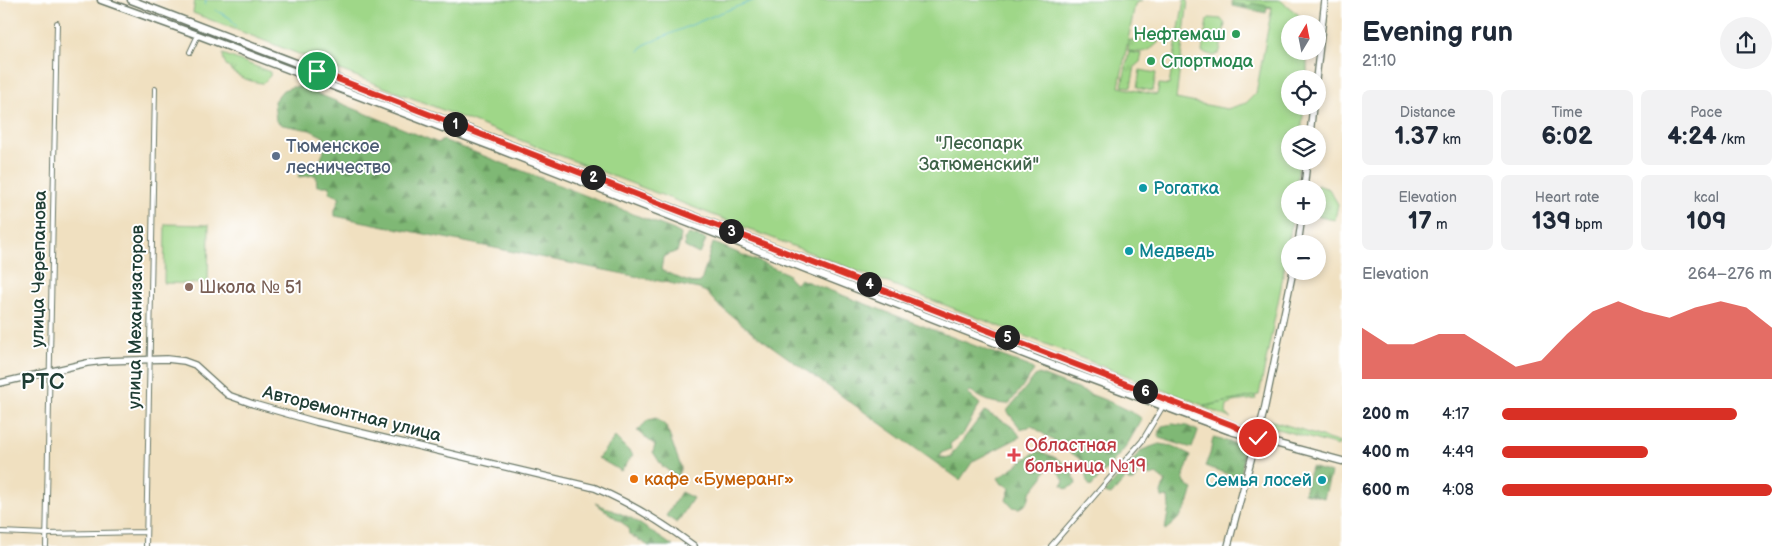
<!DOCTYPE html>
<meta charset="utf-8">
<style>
body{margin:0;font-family:"Balsamiq Sans",sans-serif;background:#f2f2f3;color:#1f2937;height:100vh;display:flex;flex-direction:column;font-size:19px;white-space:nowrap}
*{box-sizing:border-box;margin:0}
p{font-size:16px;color:#747a83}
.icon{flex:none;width:28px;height:28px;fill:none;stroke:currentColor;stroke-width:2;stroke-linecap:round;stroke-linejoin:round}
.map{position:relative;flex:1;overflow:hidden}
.drawer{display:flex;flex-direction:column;background:#fff;width:450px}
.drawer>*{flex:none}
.needle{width:32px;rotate:10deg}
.controls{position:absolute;left:1281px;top:15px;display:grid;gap:10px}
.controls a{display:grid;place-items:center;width:45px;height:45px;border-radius:50%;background:#fff;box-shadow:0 2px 8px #0003;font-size:25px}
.pin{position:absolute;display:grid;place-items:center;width:42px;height:42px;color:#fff;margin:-21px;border:2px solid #fff;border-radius:50%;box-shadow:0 1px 5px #0007}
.km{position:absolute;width:25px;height:25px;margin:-12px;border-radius:50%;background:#222;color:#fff;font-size:14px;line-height:25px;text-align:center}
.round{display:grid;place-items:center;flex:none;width:52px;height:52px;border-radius:26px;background:#f2f2f3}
.head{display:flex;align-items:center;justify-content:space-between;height:85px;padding:0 20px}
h1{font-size:28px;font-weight:600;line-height:38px}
.metrics{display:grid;grid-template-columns:repeat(3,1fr);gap:8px;height:85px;padding:5px 20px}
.metrics div{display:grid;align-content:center;border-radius:8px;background:#f2f2f3;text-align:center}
.metrics b{font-size:25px;font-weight:600}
.metrics small{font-size:14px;font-weight:400}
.metrics p{font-size:14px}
.chart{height:140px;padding:10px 20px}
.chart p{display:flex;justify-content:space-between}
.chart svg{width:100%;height:90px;margin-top:5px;fill:#d93025;opacity:.7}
ul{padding:0 20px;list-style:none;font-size:16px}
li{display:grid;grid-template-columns:80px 60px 1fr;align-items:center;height:38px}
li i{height:12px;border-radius:6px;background:#d93025}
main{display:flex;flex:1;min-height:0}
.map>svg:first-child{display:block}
.grass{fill:url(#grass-tufts);stroke:#5f8a5e}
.forest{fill:url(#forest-firs);stroke:#4f7a54}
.green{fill:#9fd788;stroke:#5f8a5e}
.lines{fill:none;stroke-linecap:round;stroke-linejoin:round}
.stream{stroke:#4db5cb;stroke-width:1}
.street-casing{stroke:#687665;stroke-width:6}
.secondary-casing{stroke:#687665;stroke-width:8}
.primary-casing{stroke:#687665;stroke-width:9}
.street{stroke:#fff;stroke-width:4}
.secondary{stroke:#fff;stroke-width:5.5}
.primary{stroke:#fff;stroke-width:6}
.route-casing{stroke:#fff;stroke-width:10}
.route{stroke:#d93025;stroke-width:6}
.leisure-dot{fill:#2e9e5b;stroke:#fff;stroke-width:2}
.service-dot{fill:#5c6f8a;stroke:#fff;stroke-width:2}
.culture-dot{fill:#0f9aa8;stroke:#fff;stroke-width:2}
.education-dot{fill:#8d6e63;stroke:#fff;stroke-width:2}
.health-dot{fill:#e0444e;stroke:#fff;stroke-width:2}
.food-dot{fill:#e8710a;stroke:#fff;stroke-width:2}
.labels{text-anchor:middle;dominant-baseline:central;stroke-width:4;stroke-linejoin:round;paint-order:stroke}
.leisure-label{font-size:18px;fill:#27864d;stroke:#fff;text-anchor:end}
.park-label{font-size:18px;fill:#3f6449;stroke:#fff}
.service-label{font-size:18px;fill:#4e5e75;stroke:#fff;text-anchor:start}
.culture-label{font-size:18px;fill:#0d838f;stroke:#fff;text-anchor:start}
.street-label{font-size:18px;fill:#1f3d34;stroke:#fff}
.education-label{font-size:18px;fill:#785e54;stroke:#fff;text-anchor:start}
.health-label{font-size:18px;fill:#be3a42;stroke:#fff;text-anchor:start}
.food-label{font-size:18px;fill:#c56008;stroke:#fff;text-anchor:start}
.district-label{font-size:22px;font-weight:bold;letter-spacing:1px;fill:#1f3d34;stroke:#fff}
</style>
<main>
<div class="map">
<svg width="1342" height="546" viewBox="0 0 1342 546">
<defs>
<pattern id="grass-tufts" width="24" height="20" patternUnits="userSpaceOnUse" patternTransform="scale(1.25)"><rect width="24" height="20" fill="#9fd788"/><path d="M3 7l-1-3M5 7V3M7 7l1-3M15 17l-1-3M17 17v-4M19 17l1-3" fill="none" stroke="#88b976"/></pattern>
<pattern id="forest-firs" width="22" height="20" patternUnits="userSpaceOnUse" patternTransform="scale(1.25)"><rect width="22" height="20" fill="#7fb874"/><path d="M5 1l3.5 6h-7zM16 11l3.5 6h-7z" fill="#679760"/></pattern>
</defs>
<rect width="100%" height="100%" fill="#fff"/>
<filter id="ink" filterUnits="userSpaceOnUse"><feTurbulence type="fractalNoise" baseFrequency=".02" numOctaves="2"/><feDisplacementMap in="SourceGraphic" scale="10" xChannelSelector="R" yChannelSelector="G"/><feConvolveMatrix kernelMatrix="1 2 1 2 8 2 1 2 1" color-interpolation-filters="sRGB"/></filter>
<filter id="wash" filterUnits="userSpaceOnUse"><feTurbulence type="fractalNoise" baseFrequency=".0096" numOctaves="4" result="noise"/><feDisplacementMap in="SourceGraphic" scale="20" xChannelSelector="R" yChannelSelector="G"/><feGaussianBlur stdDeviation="1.12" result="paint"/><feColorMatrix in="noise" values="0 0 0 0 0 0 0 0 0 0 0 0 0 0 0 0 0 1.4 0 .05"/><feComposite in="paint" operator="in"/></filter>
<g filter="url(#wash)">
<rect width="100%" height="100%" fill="#f0e0c0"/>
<path class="grass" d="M1129,40L1159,41V42C1147,53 1145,53 1128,51Z
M1129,52L1142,54L1140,62L1135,66L1131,87L1122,86Z
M223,54L270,72V76L263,83C247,82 223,72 223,54Z
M1317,185L1329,189L1338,204L1335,220L1315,216H1318Z
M1255,396L1256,399L1233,402L1227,406L1226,413L1231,418L1203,407L1205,406Z
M1269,420L1306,431V432L1340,443L1338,446L1270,427Z"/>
<path class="forest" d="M1233,0H1278L1281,9L1267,7L1266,13L1232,6Z
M292,87H301L438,143L443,140L674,230L681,234L680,243L677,251L663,257L661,270C672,274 690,286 701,282L713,243L719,245L788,274L790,280L796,284L800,279L1028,366L1034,370L1032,374L1009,404C994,404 983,400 971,391L967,393L980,404L963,434L950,444L951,449L941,453L940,457L952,458V454L985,411C997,420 1014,423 1020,437L973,461L960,480L756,335L718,305L706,292L699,289L335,216V210L340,197L329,193L330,186H317L316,175L298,177L300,172L309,165H319L324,150V137L310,130L283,125L276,121L274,101L283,90Z
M689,234L706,239L702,250L699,254L685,247L684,239Z
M1039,374L1110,402L1137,415L1142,419L1125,448L1091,487L1087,482L1083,461L1032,426L1021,429L1007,411L1035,376Z
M656,418L666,426L681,467L677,477L662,466L653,452L655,445L637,431L648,420Z
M1173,424L1187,426L1198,431L1192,448L1159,438V433L1162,426Z
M615,437L633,455L621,471L598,458Z
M1213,438L1234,443L1245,447L1240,482H1235L1236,477L1205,466L1210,454Z
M1159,444L1172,446L1191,455L1183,478L1187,486L1193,489C1191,493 1191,497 1189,501C1185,513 1175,523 1165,530L1169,507L1168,497L1162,498L1161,493L1165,481L1156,474C1149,477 1147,476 1141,471L1134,481H1128L1127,477L1111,495L1104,493L1142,450Z
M1037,451C1055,456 1072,464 1076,484L1066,489L1062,485L1064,480C1060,474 1056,469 1050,466L1044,473L1043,477L1030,493L1028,501L1024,506L1019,508L1012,507L1006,500L1010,488L1006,485L1002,484L998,478Z
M1311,467L1331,473L1324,498L1304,493Z
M681,492L693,498L677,523L666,516Z
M595,503L631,518L673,546H649L629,534L628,527Z"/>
<path class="green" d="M195,0H1143L1135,4L1119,87L1157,95L1159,84L1169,85L1184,0H1188L1176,99L1227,109L1246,103L1256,93L1272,7L1252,3L1251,6L1232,3V0H1280L1310,24H1290V51H1307V79H1290V106H1304L1301,134H1290V161H1299L1296,189H1290V216H1293L1281,287L1259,395L1205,406L193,13Z
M1209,18L1221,19L1225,24L1220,51L1218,54L1214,56L1202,52L1207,20Z
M1140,70L1156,73L1153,91L1137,88Z
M165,224L209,225L208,284L164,283Z"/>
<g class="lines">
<path class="stream" d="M205,5L206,0
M215,10L230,18L236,26
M639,51L644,45L720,13L755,0"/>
</g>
</g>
<g filter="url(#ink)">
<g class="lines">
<defs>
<path id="street" d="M190,52L198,35
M0,532L47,534L146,532
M46,546L57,23
M146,546L155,89
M1051,546L1142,441L1163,406"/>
<path id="secondary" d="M1316,79L1325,0
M1310,134L1313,106
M1304,189L1307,161
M1298,244L1302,216
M0,383L87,363L104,361L167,359L184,361L195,365L228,395L253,404L316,422L595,488C630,503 663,523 694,546
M1228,546L1264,411L1293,271"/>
<path id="primary" d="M101,0L198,35L493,147L1042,361L1230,431L1342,461
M131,0L495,139L1232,425L1250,434"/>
</defs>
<use href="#street" class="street-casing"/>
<use href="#secondary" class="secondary-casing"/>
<use href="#primary" class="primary-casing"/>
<use href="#street" class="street"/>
<use href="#secondary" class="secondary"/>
<use href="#primary" class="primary"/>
</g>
</g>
<g class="lines" filter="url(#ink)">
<defs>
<path id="route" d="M317,71L1232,425L1258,438"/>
</defs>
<use href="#route" class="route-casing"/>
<use href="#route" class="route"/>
</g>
<g class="leisure-dot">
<circle cx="1236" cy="34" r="5"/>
<circle cx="1151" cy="61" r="5"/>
</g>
<circle class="service-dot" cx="276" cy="156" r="5"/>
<g class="culture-dot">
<circle cx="1143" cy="188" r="5"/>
<circle cx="1129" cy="251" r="5"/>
<circle cx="1322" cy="480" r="5"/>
</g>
<circle class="education-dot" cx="189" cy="287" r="5"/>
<path class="health-dot" d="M1011.5 447.5h5v5h5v5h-5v5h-5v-5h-5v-5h5z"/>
<circle class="food-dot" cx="634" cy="479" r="5"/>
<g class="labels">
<g class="leisure-label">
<text x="1226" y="34">Нефтемаш</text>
<text x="1161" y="61" text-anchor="start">Спортмода</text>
</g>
<g class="park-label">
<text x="979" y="143">"Лесопарк<tspan x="979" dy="21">Затюменский"</tspan></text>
</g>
<g class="service-label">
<text x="286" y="146">Тюменское<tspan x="286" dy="21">лесничество</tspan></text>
</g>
<g class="culture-label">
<text x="1153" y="188">Рогатка</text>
<text x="1139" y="251">Медведь</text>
<text x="1312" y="480" text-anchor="end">Семья лосей</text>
</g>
<g class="street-label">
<text transform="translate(39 269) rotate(-89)">улица Черепанова</text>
<text transform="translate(136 317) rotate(-89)">улица Механизаторов</text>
<text transform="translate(352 414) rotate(14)">Авторемонтная улица</text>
</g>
<g class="education-label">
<text x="199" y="287">Школа № 51</text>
</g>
<g class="health-label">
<text x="1025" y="445">Областная<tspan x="1025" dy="21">больница №19</tspan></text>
</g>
<g class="food-label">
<text x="644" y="479">кафе «Бумеранг»</text>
</g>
<g class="district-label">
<text x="43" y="382">РТС</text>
</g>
</g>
</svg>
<div class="controls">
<a><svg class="needle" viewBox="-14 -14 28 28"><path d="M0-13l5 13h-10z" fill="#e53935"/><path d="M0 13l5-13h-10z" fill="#747a83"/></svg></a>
<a><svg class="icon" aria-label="locate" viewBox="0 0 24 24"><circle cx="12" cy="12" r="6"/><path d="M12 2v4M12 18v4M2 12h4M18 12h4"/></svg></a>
<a><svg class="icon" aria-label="layers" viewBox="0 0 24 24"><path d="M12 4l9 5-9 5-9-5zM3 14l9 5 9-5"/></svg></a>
<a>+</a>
<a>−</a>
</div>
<div class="pin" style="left:317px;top:71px;background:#1e9e55"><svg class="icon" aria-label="arrive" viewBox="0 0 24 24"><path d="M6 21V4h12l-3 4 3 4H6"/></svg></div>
<div class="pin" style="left:1258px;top:438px;background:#d93025"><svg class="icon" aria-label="check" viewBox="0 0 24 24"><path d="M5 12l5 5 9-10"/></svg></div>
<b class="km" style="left:455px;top:124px">1</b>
<b class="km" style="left:593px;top:177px">2</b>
<b class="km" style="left:731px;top:231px">3</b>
<b class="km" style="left:869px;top:284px">4</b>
<b class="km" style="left:1007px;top:337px">5</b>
<b class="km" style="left:1145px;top:391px">6</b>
</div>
<section class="drawer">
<div class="head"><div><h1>Evening run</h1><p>21:10</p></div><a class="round"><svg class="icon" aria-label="share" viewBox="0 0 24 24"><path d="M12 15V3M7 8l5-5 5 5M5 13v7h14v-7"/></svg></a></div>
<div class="metrics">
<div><p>Distance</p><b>1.37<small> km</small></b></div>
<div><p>Time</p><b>6:02</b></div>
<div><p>Pace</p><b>4:24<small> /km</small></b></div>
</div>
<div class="metrics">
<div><p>Elevation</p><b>17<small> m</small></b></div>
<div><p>Heart rate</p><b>139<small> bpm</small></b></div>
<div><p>kcal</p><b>109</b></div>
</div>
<div class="chart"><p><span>Elevation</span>264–276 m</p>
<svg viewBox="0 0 160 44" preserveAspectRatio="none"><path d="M0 44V19L10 27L20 27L30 22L40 22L50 30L60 38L70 35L80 22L90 11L100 6L110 11L120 14L130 9L140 6L150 9L160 19V44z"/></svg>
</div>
<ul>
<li><b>200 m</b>4:17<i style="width:87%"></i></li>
<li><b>400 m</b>4:49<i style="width:54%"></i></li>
<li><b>600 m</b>4:08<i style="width:100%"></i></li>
</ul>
</section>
</main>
